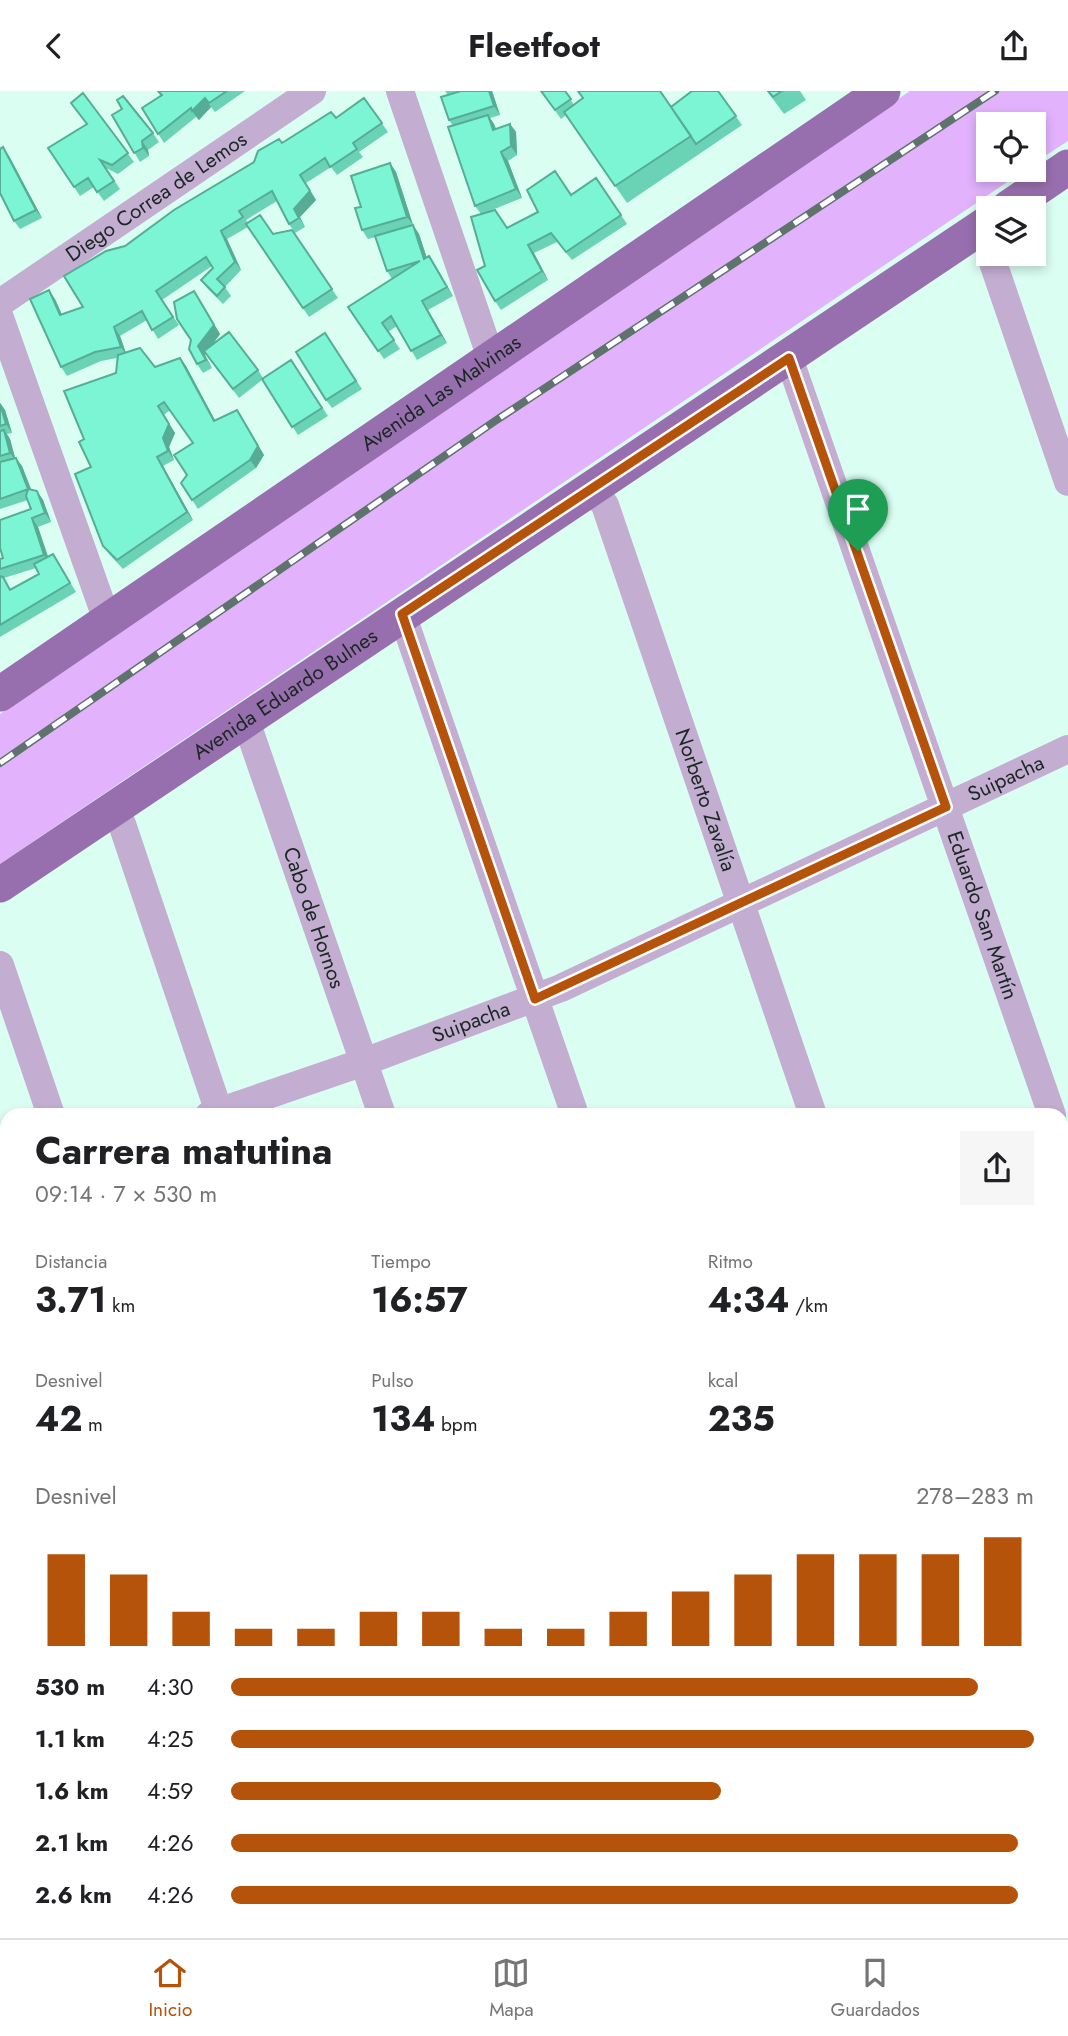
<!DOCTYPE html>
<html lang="es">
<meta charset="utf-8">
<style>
body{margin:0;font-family:Jost,sans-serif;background:#f6f6f6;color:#202124;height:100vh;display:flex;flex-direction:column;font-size:26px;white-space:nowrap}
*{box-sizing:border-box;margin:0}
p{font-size:23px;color:#757577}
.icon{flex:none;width:38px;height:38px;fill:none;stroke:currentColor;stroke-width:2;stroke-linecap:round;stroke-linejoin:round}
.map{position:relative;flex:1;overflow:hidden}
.drawer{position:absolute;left:0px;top:1017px;width:1069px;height:831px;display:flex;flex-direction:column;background:#fff;border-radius:21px 21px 0 0;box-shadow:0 4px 10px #0003}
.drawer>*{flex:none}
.tools{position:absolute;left:976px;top:21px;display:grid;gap:14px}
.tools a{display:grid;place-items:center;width:70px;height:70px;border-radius:0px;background:#fff;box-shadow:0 4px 10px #0003;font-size:35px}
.pin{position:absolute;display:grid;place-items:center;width:60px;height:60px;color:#fff;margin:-72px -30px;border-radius:50% 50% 50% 0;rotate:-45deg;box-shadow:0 0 7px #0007}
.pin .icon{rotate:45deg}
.round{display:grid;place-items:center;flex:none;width:74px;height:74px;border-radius:0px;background:#f6f6f6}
.headline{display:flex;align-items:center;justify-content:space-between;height:119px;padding:0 35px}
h1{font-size:38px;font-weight:700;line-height:52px}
.figures{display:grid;grid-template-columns:repeat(3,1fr);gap:10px;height:119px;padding:7px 35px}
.figures div{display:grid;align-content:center}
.figures b{font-size:35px;font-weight:700}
.figures small{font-size:19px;font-weight:400}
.figures p{font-size:19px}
.chart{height:196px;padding:14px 35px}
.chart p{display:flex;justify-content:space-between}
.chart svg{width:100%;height:126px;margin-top:7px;stroke:#b45309;stroke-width:6}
ul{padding:0 35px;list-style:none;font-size:23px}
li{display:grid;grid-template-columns:112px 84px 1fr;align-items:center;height:52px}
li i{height:18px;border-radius:9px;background:#b45309}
header{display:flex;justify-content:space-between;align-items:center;height:91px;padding:0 35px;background:#fff;font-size:32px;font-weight:700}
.tab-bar{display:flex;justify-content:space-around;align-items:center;height:98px;border-top:2px solid #e0e0e0;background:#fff;font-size:19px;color:#757577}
.tab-bar a{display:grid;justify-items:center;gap:4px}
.tab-bar .on{color:#b45309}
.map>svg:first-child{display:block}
.green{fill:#e2b2fc}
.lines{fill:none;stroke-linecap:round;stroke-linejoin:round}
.minor{stroke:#c3add0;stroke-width:28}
.major{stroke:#986fae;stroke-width:35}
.rail-casing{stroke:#5e736c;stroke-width:8}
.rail{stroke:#fff;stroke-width:5;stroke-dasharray:16;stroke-linecap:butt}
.wall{fill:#6ad3b5;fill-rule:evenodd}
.shaded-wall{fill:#56ac94}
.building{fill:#7bf5d3;stroke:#56ac94;stroke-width:2}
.route-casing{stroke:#fff;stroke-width:14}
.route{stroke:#b45309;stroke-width:9}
.labels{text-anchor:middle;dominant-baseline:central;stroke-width:5;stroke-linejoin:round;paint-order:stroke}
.street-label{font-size:21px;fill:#1a2723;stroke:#fff}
</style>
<header><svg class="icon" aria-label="back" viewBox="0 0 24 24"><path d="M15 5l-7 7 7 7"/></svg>Fleetfoot<svg class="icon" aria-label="share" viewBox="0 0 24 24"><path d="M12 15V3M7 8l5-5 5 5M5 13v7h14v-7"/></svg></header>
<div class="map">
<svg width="1068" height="1847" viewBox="0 0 1068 1847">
<rect width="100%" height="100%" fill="#dbfef2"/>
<path class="green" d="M910,0H1068V50L1034,72V33H989V79H1025L0,773V623Z"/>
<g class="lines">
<g class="minor">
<path d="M400,0L492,270"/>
<path d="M990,163L1068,391"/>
<path id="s1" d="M0,212L312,0"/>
<path d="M0,227L108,532"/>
<path id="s2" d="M789,267L1052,1024"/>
<path id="s3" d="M593,399L605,414L813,1024"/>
<path d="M402,523L575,1024"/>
<path id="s4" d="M246,630L382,1024"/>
<path d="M113,718L122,733L220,1024"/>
<path d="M0,874L51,1024"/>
<path id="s5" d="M209,1024L364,971L561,897L1068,658"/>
<path d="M1062,1054L1068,1071"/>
<path d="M0,1098L7,1096"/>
<path d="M1062,1266L1068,1264"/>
<path d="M0,1272L7,1270"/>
<path d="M0,1461L7,1459"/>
<path d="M0,1639L7,1637"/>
<path d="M1062,1739L1068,1756"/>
<path d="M1062,1810L1068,1808"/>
<path d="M0,1816L7,1814"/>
<path d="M332,1841L334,1847"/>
<path d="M497,1841L499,1847"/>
<path d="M665,1841L667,1847"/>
<path d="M858,1841L860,1847"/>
<path d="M0,1844L1,1847"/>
<path d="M955,1847L972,1841"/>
</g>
<g class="major">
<path d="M1008,117L1068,76"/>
<path id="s6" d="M0,603L883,0"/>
<path id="s7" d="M0,794L989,131"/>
</g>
<defs>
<path id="rail" d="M0,672L495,330L995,0"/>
</defs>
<use href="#rail" class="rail-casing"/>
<use href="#rail" class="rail"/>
</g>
<path class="wall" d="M157,0H245L215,21L211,16L199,29L196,26L164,52L142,17L161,5Z
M445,0H492L500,24L490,27L494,33L496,38L510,33L516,41L517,64L508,70L522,107L482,123L507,137L571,104L596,87L627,133L572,169L557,151L534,162L548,189L501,219L495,210L485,175L481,123L475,115L453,35L449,29L448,4Z
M541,0H565L574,14L671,15L718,0L742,34L627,112L566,24L561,28Z
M767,0H800L806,9L784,23Z
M83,2L134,71L118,83L106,77L120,98L104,110L94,96L80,105L74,96L86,33Z
M364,7L388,41L359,61L363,66L337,84L331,76L306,92L316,109L300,126L305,136L295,142L289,133L277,110L246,129L248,132L273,143L292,139L338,207L309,226L248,136L227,148L241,179L225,196L231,205L223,213L207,197L201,189L213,177L212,175L162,209L179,234L158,248L147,229L120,245L126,262L155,276L180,267L186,275L215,329L237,319L264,364L256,377L198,418L181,392L187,384L193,352L170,319L164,324L175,342L169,356L174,369L163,375L193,429L123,478L109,463L103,455L91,376L84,348L116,282L117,267L101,270L67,285L61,276L55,208L62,224L83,216L125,155L282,52L336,27Z
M112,24L153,42L159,51L148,59L149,65L140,71Z
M9,65L42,127L20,138L14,130Z
M390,72L396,81L413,134L419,143L427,167L429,165L435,174L453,205L428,219L447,252L417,269L397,235L388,241L400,258L384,268L348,216L392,188L387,180L376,146L368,148L362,139L361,116Z
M200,209L220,243L212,254L258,279L263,287L291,269L328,325L298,344L262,289L239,307L205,262V264L212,277L203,282L197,273Z
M325,242L362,298L332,317L326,309Z
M0,312L5,319L12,342L7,343L10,348L15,367L22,375L31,398L37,400L43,409L51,431L38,436L48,465L53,463L76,501L0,546V468L3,467L31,418L28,409L0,418ZM36,477L39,483L11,499L4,487Z"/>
<path class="shaded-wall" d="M489,0H492L500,24L494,15Z
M205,7L211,16L199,29L192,20Z
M488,24L494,33L500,48L493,39Z
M510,33L516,41L517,64L511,55Z
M142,50L148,59L149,65L143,57Z
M3,56L9,65L42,127L36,119Z
M501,61L508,70L522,107L516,98Z
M390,72L396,81L413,134L407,126Z
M300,84L316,109L300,126L305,136L294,118Z
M413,134L419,143L430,177L424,168Z
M221,140L227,148L241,179L235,171Z
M528,154L534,162L548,189L542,180Z
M429,165L435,174L453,205L447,196Z
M49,199L55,208L66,233L60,224Z
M194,200L220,243L205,264L212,277L198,255Z
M422,210L428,219L447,252L441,244Z
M114,236L120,245L127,265L121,256Z
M180,267L186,275L220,339L214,330Z
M0,312L5,319L12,342L6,333Z
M158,315L175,342L169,356L174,369L168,360L163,347Z
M237,319L264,364L256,377L250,369Z
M4,339L10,348L16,370L10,362Z
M157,366L163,375L193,429L187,421Z
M16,367L22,375L34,406L28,398Z
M37,400L43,409L51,431L45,422Z
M32,427L38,436L50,472L44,464Z"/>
<path class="building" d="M158,0H227L209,12L205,7L192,20L191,17L158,43L142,17L162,4Z
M461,0H489L494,15L449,29L441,6Z
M541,0H565L571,8L555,19Z
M578,0H660L691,45L615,95L564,21L583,7Z
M692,0H718L736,25L696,53L671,16Z
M768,0H782L773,6Z
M83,2L128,62L112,74L100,69L114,90L97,101L88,87L74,96L48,57L87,33L71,12Z
M123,5L153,42L142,50L143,57L134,62L112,24L122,18L117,9Z
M364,7L382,32L353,52L357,58L330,76L325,67L300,84L310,100L294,118L299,127L289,133L272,100L239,120L243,126L221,140L235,171L217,188L225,196L217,205L201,189L213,177L206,166L156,200L173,226L152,239L142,220L114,236L121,256L95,261L61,276L30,208L49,199L60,224L83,216L64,185L106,160L125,155L174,119L254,71L258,60L279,48L282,52L331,21L336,27Z
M488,24L493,39L510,33L511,55L501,61L516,98L475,115L448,36Z
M3,56L36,119L14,130L0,102V58Z
M390,72L407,126L362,139L355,117L361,116L351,85Z
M555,80L571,104L596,87L621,124L566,161L551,142L528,154L542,180L495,210L477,179L485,175L471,126L495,119L507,137L538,121L527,99Z
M260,124L273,143L292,139L332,198L303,217L246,133Z
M413,134L424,168L429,165L447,196L422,210L441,244L411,260L391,225L382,232L394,249L378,260L348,216L420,170L387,180L375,145Z
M194,200L214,234L198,255L206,269L197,273L189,258L191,249L177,228L174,211Z
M229,241L258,279L233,298L204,260Z
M325,242L356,290L326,309L296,261Z
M140,257L155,276L180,267L214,330L237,319L258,355L250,369L192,409L181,392L187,384L174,364L193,352L164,311L158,315L169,333L163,347L168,360L157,366L187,421L117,469L103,455L75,383L91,376L79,351L84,348L64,300L116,282L118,264Z
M291,269L322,317L292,336L262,288Z
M0,313L6,333L0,335Z
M4,339L10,362L0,365V340Z
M16,367L28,398L37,400L45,422L32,427L44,464L0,478V468L3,467L0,457V429L31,418L26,405L28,398L0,408V371Z
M53,463L70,492L0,534V485L3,486L10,499L39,483L34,473Z"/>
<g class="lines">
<defs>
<path id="route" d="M789,267L946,716L535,908L402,523Z"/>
</defs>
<use href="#route" class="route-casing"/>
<use href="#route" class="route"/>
</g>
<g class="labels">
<g class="street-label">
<text stroke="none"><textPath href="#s1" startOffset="189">Diego Correa de Lemos</textPath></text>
<text stroke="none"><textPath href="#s6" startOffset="534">Avenida Las Malvinas</textPath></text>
<text stroke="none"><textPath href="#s7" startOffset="343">Avenida Eduardo Bulnes</textPath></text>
<text stroke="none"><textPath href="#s5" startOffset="866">Suipacha</textPath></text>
<text stroke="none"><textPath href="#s3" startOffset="331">Norberto Zavalía</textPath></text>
<text stroke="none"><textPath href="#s2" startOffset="590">Eduardo San Martín</textPath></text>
<text stroke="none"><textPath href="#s4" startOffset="208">Cabo de Hornos</textPath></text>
<text stroke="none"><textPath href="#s5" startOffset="278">Suipacha</textPath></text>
</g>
</g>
</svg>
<div class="tools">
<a><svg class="icon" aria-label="locate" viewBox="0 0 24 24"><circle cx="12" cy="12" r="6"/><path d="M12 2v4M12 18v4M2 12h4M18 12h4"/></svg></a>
<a><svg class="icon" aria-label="layers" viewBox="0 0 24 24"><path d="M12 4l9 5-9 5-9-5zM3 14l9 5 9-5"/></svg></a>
</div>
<div class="pin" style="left:858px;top:460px;background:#1e9e55"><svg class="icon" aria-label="arrive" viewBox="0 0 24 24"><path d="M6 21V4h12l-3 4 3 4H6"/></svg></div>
<section class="drawer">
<div class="headline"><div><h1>Carrera matutina</h1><p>09:14 · 7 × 530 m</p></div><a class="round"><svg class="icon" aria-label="share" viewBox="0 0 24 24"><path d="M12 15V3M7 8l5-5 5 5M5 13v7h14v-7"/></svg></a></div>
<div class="figures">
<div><p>Distancia</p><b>3.71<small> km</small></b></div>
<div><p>Tiempo</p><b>16:57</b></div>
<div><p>Ritmo</p><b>4:34<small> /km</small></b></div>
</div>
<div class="figures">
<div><p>Desnivel</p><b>42<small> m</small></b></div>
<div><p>Pulso</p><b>134<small> bpm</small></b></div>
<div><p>kcal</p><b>235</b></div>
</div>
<div class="chart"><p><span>Desnivel</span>278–283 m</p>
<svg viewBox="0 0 160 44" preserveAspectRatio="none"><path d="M5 44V12M15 44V19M25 44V32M35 44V38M45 44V38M55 44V32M65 44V32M75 44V38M85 44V38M95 44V32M105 44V25M115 44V19M125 44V12M135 44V12M145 44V12M155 44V6"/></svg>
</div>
<ul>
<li><b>530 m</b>4:30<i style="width:93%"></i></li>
<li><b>1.1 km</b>4:25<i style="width:100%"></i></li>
<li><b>1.6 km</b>4:59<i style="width:61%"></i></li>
<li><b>2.1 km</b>4:26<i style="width:98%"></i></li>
<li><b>2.6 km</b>4:26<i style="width:98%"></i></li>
</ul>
</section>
</div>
<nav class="tab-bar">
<a class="on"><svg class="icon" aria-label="home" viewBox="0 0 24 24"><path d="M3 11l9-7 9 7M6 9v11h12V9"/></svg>Inicio</a>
<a><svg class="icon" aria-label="map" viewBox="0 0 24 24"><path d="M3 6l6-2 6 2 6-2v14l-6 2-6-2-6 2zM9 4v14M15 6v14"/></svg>Mapa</a>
<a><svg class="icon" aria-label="saved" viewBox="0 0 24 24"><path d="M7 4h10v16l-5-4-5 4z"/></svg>Guardados</a>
</nav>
